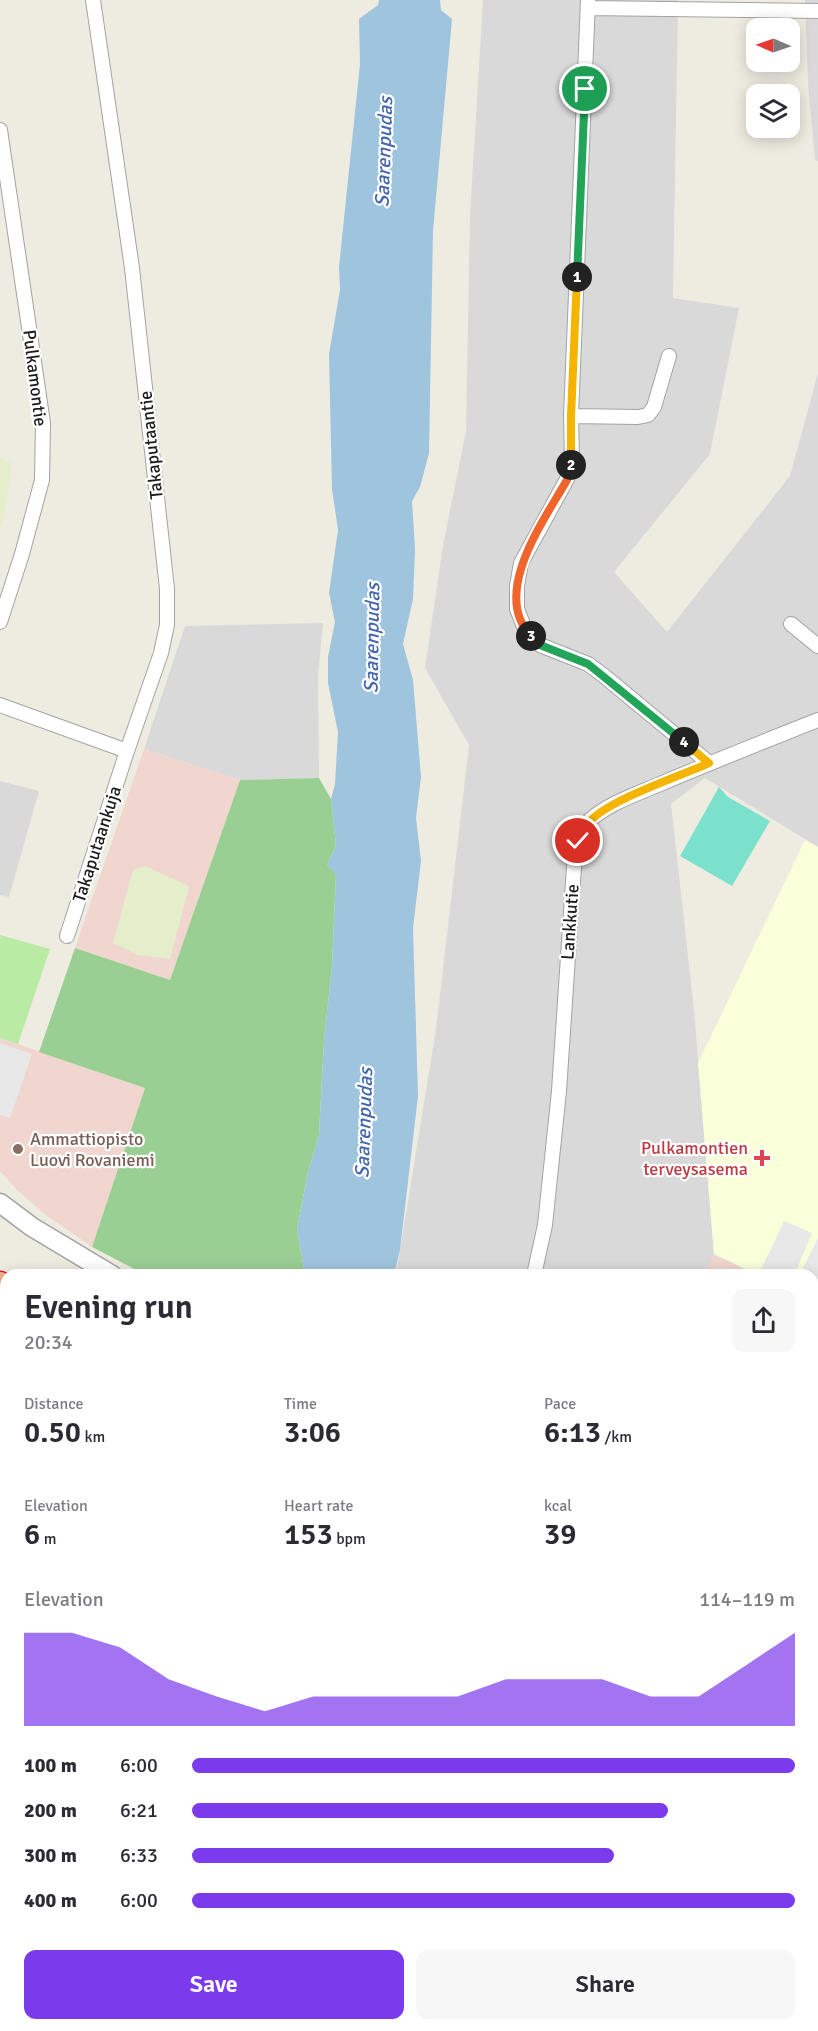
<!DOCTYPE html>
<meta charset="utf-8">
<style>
body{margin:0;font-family:Signika,sans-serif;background:#f7f7f7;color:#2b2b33;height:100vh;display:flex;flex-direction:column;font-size:22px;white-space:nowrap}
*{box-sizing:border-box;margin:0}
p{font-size:20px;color:#7c7c81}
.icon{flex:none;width:33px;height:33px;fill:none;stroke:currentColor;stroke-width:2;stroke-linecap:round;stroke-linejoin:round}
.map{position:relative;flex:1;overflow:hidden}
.sheet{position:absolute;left:0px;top:1269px;width:819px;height:762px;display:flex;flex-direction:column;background:#fff;border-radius:18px 18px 0 0;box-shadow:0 3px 15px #0003}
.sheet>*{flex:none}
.needle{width:39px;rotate:272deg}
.controls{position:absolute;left:746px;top:18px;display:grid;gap:12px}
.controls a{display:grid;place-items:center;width:54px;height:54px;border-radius:12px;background:#fff;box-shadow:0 3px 15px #0003;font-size:30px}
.pin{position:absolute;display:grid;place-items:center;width:51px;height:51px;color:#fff;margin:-26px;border:3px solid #fff;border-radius:50%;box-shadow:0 2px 6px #0007}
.km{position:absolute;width:30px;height:30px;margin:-15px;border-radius:50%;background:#222;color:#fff;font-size:16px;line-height:30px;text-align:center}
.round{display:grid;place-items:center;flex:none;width:63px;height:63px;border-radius:12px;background:#f7f7f7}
.overview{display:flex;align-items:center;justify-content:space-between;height:102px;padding:0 24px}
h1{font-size:33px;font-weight:600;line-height:45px}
.figures{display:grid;grid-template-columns:repeat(3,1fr);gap:9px;height:102px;padding:6px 24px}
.figures div{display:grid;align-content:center}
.figures b{font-size:30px;font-weight:600}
.figures small{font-size:16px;font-weight:400}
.figures p{font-size:16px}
.chart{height:168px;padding:12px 24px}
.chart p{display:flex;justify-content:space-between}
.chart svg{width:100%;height:108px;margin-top:6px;fill:#7c3aed;opacity:.7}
.cta{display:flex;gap:12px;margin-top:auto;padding:12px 24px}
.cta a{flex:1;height:69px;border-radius:12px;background:#7c3aed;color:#fff;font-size:24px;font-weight:600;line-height:69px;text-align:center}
.cta a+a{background:#f7f7f7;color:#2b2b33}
ul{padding:0 24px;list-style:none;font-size:20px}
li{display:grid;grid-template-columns:96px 72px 1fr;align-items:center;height:45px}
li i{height:15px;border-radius:8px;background:#7c3aed}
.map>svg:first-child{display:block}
.residential{fill:#dad9d9}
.commercial{fill:#f0d6cf}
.education{fill:#f8ffd9}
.farmland{fill:#e5eecb}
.grass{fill:#baeba4}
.forest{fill:#9acf94}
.pitch{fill:#7be1cc}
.parking{fill:#e8e8e8}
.water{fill:#9fc4de}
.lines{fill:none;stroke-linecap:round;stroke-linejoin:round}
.minor-casing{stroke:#a3a3a3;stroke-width:16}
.tertiary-casing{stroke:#a3a3a3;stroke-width:21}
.secondary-casing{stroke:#537500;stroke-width:22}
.primary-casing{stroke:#947e00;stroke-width:26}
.trunk-casing{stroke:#dd1d3c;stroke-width:27}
.minor{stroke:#fff;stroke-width:14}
.tertiary{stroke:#fff;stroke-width:18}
.secondary{stroke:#eafcb1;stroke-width:20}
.primary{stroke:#ffe495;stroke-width:22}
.trunk{stroke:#f4b48d;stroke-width:24}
.split-1-casing{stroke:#fff;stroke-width:12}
.split-2-casing{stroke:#fff;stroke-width:12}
.split-3-casing{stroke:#fff;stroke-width:12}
.split-4-casing{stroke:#fff;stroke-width:12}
.split-5-casing{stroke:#fff;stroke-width:12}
.split-1{stroke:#22a559;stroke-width:8}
.split-2{stroke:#f5b400;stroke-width:8}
.split-3{stroke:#f0652b;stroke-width:8}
.split-4{stroke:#22a559;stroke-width:8}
.split-5{stroke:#f5b400;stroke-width:8}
.education-dot{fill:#8d6e63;stroke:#fff;stroke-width:2}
.health-dot{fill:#e0444e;stroke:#fff;stroke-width:2}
.labels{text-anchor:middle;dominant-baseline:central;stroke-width:4.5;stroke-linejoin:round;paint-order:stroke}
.street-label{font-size:18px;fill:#1c1c1c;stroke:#fff}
.education-label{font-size:18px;fill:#785e54;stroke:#fff;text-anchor:start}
.health-label{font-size:18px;fill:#be3a42;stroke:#fff;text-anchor:end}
.water-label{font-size:20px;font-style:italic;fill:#4567af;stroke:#fff}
</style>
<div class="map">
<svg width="818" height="2031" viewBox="0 0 818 2031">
<rect width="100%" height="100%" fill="#eeece1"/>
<path class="residential" d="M483,0H678L673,298L739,308L710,454L614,572L667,632L790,476L818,373V847L705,778L671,804L694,1010L714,1254L704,1275H396L436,1029L469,745L425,668L443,545L466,431L470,215Z
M805,0H818V161L815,160L808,83Z
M323,623L318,675L319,778L240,780L144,749L185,626Z
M0,781L39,791L9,897L0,895Z"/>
<path class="commercial" d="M144,749L240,780L170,980L75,948Z
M0,1038L145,1088L92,1247L43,1213L17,1190L0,1171Z
M714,1254L758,1275H704Z
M813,1301L818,1303V1595L813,1592Z"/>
<path class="education" d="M805,840L818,847V1303L813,1301V1275H758L714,1254L698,1063Z"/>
<path class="farmland" d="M0,458L11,462L7,505L0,528Z
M145,866L189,886L170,959L138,955L113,943L133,870Z
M2,1566L6,1567V1742L0,1735V1569Z"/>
<path class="grass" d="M0,935L50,949L18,1044L0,1038Z
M813,1750H818V1868L813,1872Z
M218,2025H408L410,2030L213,2031Z"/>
<path class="forest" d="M319,778L331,799L336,846L327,865L336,874L332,967L324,1040L319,1135L308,1172L297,1229L304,1269L303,1275H146L92,1247L145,1088L39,1052L75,948L170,980L240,780Z
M0,1374L6,1377V1567L0,1564Z
M813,1761L818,1762V1814L813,1817Z
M0,1860L6,1864V1888L0,1900Z
M722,2025H768V2031H722Z"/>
<path class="pitch" d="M719,787L728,797L770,821L732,886L680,856Z"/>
<path class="parking" d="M0,1043L32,1054L10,1118L0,1115Z
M784,1221L812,1233L796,1271L800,1274L818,1238V1299L813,1297V1275H766L760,1272Z
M813,1323L818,1325V1399L813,1403Z
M818,2014V2031H783L795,2025H813V2016Z"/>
<path class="water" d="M379,0H440L441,10L452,19L433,231L429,453L420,487L412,501L415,549L413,599L403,644L413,680L421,777L416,818L421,861L413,928L418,1096L400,1250L394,1275H303L304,1269L297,1229L308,1172L319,1135L324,1040L332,967L336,875L327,865L336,846L331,799L335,784L338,732L328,683V657L335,622L329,593L338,530L332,489L329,354L340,290L339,267L360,64L359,19L378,5Z
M6,1912V2025H30L25,2031H0V1928Z"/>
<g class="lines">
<defs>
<path id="minor" d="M588,0L571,416L572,462L567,479L521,563L517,586V609L525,629L540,645L588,664L603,675L709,763
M588,8L818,11
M0,130L43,423L42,480L22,554L0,622
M571,416L638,417L648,415L654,407L669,356
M791,624L818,646
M0,705L127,751
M67,936L127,751L161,653L167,625V589L132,268L93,0
M534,1275L545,1225L559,1091L574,867C577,850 577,833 590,820C609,803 637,794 660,784C712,762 765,741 818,720
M707,2025L709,2031
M195,2031L200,2025"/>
<path id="tertiary" d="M0,1203L32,1227L112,1275
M813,1431L818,1424"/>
<path id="secondary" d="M496,2031L521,2025
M540,2031L562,2025"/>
<path id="primary" d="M813,1887L818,1883
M813,1913L818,1909"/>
<path id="trunk" d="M0,1284L6,1287
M0,1337L6,1339
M813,1657L818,1660
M813,1708L818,1711
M813,1743H818"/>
</defs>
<use href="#minor" class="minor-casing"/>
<use href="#tertiary" class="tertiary-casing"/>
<use href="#secondary" class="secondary-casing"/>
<use href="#primary" class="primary-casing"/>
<use href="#trunk" class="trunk-casing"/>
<use href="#minor" class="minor"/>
<use href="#tertiary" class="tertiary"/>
<use href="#secondary" class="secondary"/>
<use href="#primary" class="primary"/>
<use href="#trunk" class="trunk"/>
</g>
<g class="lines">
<defs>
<path id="split-1" d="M577,277L585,89"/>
<path id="split-2" d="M571,465V416L577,277"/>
<path id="split-3" d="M531,636C490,593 545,519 567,480L571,465"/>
<path id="split-4" d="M531,636L540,645L588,664L684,742"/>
<path id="split-5" d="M578,841C581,834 584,827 590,821C611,799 678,777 709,763L684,742"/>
</defs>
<use href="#split-1" class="split-1-casing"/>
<use href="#split-2" class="split-2-casing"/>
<use href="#split-3" class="split-3-casing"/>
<use href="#split-4" class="split-4-casing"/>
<use href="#split-5" class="split-5-casing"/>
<use href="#split-1" class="split-1"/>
<use href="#split-2" class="split-2"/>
<use href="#split-3" class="split-3"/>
<use href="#split-4" class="split-4"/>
<use href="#split-5" class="split-5"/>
</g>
<circle class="education-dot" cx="18" cy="1149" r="6"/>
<path class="health-dot" d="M759 1149h6v6h6v6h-6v6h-6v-6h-6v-6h6z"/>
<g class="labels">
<g class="street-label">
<text transform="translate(35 378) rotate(83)">Pulkamontie</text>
<text transform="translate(151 445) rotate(-96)">Takaputaantie</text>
<text transform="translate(97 844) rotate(-72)">Takaputaankuja</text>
<text transform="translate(570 922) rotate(-86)">Lankkutie</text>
</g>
<g class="education-label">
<text x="30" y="1139">Ammattiopisto<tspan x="30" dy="21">Luovi Rovaniemi</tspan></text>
</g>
<g class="health-label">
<text x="748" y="1148">Pulkamontien<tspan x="748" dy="21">terveysasema</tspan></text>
</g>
<g class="water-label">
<text transform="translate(384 152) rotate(-88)">Saarenpudas</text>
<text transform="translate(372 638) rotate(-89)">Saarenpudas</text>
<text transform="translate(364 1123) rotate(-88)">Saarenpudas</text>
</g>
</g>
</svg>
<div class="controls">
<a><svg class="needle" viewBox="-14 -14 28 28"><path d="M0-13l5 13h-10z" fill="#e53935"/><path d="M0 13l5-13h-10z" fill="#7c7c81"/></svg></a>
<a><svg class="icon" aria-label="layers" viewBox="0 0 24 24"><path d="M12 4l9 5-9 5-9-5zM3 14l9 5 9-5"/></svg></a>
</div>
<div class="pin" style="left:585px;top:89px;background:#1e9e55"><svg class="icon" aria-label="arrive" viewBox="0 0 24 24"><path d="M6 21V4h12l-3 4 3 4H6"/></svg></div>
<div class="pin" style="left:578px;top:841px;background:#d93025"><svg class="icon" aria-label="check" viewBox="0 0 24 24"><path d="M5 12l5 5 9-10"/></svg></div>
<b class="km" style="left:577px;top:277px">1</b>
<b class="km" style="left:571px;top:465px">2</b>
<b class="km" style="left:531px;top:636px">3</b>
<b class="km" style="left:684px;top:742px">4</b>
<section class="sheet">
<div class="overview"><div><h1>Evening run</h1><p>20:34</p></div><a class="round"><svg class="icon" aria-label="share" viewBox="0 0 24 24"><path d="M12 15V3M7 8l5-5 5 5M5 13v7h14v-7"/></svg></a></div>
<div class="figures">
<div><p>Distance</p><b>0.50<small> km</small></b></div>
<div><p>Time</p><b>3:06</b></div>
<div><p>Pace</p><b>6:13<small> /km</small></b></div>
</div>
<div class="figures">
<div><p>Elevation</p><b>6<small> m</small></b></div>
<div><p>Heart rate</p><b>153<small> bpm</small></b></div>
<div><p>kcal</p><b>39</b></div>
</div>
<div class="chart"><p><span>Elevation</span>114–119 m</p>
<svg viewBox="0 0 160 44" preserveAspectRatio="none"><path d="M0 44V6L10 6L20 12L30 25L40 32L50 38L60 32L70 32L80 32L90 32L100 25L110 25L120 25L130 32L140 32L150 19L160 6V44z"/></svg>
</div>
<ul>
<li><b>100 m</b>6:00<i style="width:100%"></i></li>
<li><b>200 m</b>6:21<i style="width:79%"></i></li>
<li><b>300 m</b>6:33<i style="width:70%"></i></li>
<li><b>400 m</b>6:00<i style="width:100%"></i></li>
</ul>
<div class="cta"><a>Save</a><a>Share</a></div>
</section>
</div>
